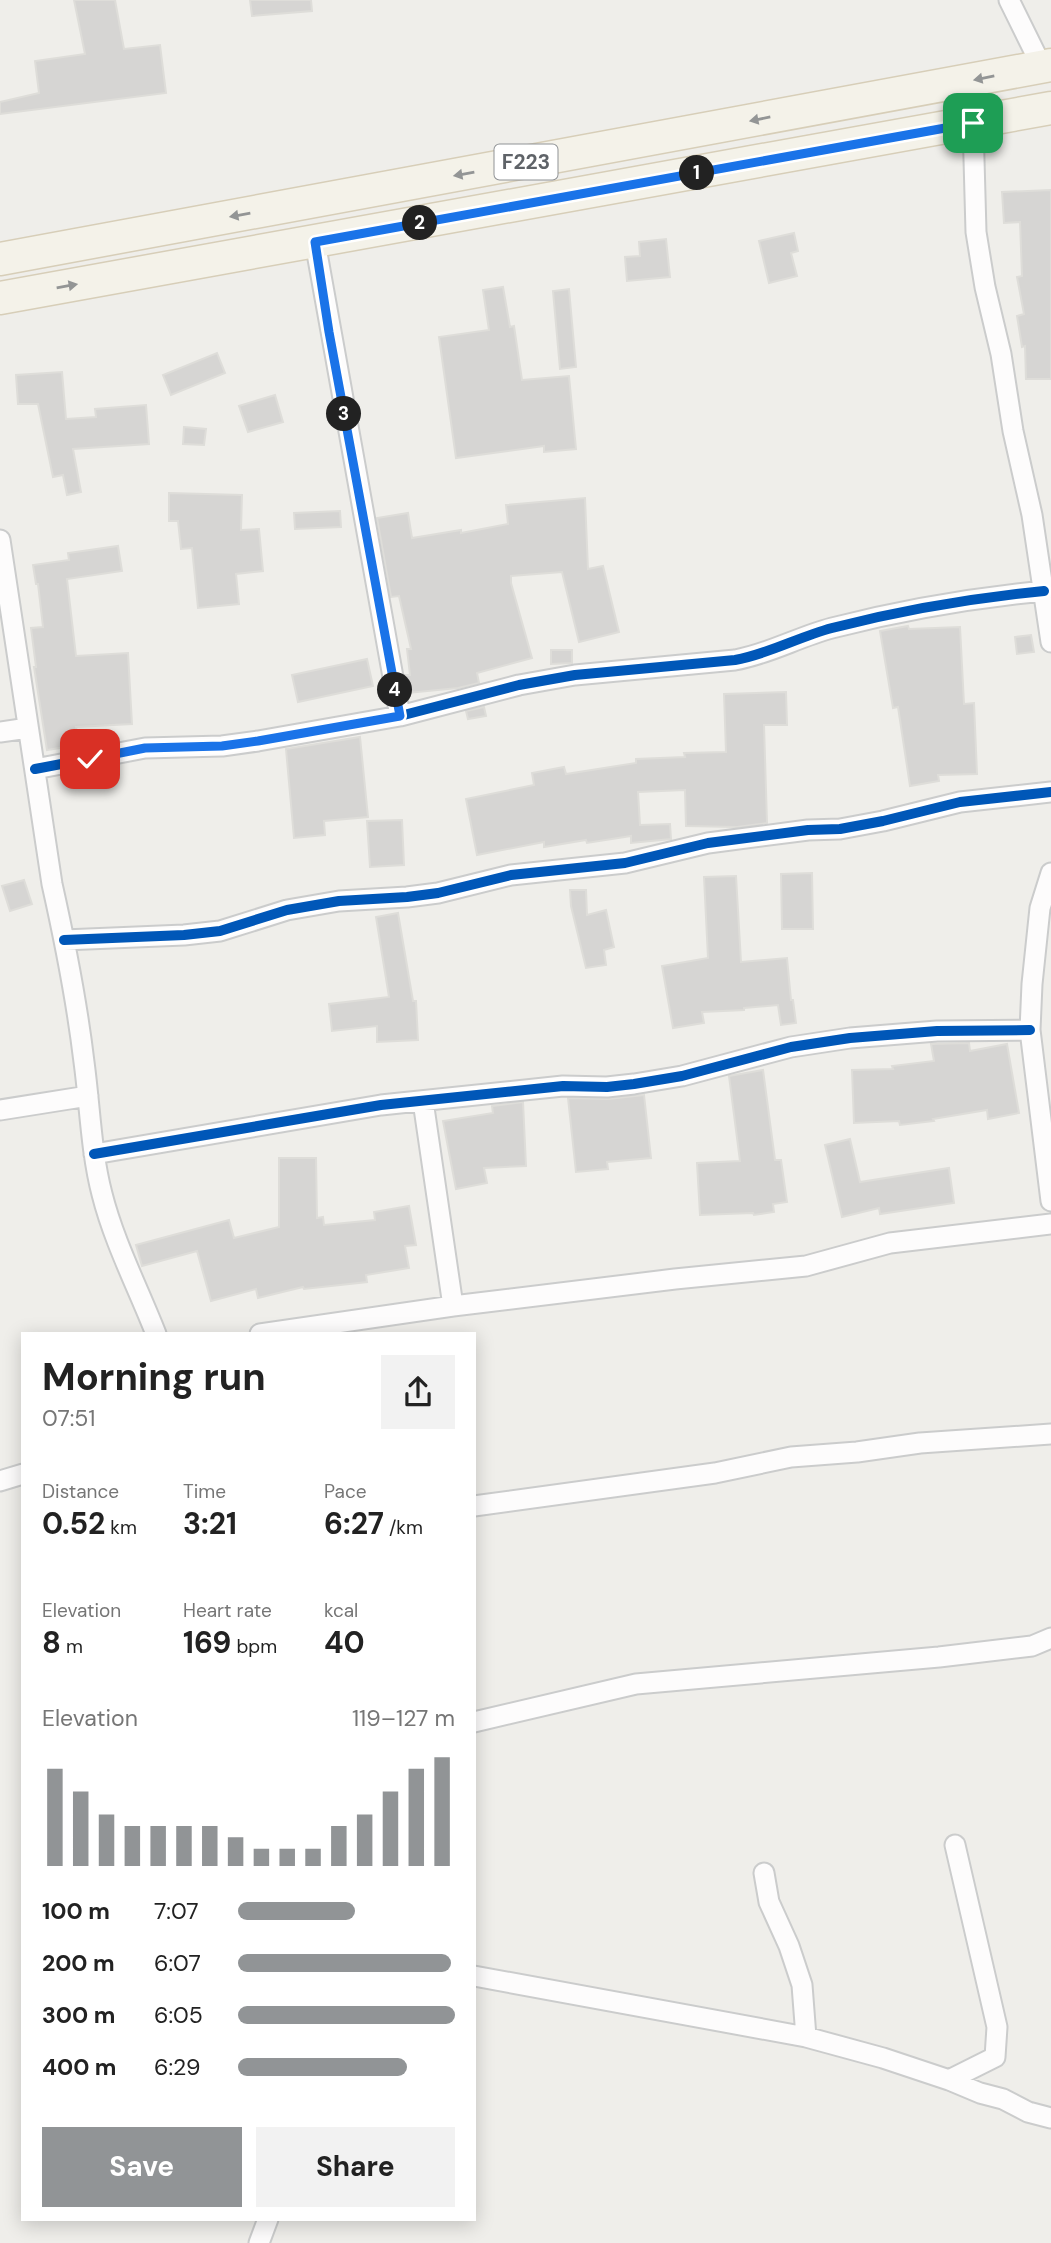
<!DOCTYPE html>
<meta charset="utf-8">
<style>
body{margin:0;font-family:"DM Sans",sans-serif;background:#f2f2f2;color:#222;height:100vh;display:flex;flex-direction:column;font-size:26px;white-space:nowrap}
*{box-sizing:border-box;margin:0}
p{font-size:23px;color:#767676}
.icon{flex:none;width:38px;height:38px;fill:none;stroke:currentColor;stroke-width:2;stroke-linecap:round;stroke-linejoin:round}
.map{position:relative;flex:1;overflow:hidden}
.side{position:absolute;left:21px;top:1332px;width:455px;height:889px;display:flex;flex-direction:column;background:#fff;border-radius:0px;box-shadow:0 4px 18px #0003}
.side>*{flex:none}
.pin{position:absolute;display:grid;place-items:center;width:60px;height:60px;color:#fff;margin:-30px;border-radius:14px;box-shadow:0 4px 10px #0006}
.km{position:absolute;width:35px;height:35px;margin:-18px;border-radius:50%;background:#222;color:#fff;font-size:19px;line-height:35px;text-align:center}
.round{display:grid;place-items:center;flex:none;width:74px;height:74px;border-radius:0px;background:#f2f2f2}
.overview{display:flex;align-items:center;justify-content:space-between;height:119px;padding:0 21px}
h1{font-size:38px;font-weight:700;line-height:52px}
.figures{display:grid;grid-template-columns:repeat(3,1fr);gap:10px;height:119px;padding:7px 21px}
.figures div{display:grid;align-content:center}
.figures b{font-size:30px;font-weight:700}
.figures small{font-size:19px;font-weight:400}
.figures p{font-size:19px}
.chart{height:196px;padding:14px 21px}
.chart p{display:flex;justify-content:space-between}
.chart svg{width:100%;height:126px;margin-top:7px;stroke:#919496;stroke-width:6}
.action{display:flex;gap:14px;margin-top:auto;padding:14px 21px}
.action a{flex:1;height:80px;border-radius:0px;background:#919496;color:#fff;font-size:28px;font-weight:700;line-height:80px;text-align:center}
.action a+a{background:#f2f2f2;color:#222}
ul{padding:0 21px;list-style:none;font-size:23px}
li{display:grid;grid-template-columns:112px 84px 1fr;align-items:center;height:52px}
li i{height:18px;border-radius:9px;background:#919496}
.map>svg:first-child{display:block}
.building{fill:#d6d5d3;stroke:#deddd9;stroke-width:2}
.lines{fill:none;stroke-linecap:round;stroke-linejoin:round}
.street-casing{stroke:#cbcccc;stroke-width:23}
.primary-casing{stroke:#d7ceb8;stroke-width:35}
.street{stroke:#fdfcfc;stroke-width:19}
.primary{stroke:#f4f2e9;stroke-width:32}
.cycleway-casing{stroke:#fff;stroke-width:15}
.cycleway{stroke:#0057b8;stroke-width:10}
.oneway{fill:#939595}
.route-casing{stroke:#fff;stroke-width:14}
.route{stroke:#1a73e8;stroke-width:9}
.labels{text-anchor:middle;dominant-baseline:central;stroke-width:7;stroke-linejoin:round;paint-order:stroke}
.shield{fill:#fff;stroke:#8f9295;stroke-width:2}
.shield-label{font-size:21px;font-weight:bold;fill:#5f6368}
</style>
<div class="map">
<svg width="1051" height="2243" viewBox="0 0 1051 2243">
<rect width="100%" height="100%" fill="#efeeea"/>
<path class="building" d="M74,0H115L124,49L160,45L166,93L0,114V102L39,93L35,61L85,54Z
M250,0H311L312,11L252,16Z
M1051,190V379H1026L1025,346L1022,347L1017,316L1024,314L1017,277L1022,276L1020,222L1004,223L1002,192Z
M794,233L798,251L791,253L797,276L769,283L759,241Z
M666,239L670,277L627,281L625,257L640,256L639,242Z
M503,287L510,327L514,326L522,380L569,376L576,449L544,452V446L456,458L439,337L489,330L483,290Z
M569,289L576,367L560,369L553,291Z
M217,353L225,373L171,395L163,375Z
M62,372L66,419L96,417L95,409L146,405L149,444L73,449L81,492L67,495L63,475L53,477L38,404H18L16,375Z
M275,395L283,422L248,432L239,406Z
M184,427L206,429L204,445L183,444Z
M169,493L242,495L241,530L259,529L263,571L236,574L239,604L198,608L192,548L181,549L178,521H169Z
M585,498L588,569L603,566L619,632L579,642L562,572L511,576V583L532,658L477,673L479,683L458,688L408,693L405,675H410L407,649H411L399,596L391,597L377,518L408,513L412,538L461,530V533L508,524L506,505Z
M340,511L341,527L295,529L294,513Z
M118,546L122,571L67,579L76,656L128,653L132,724L76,727L79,745L47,750L34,667H36L31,628L43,627L38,584H36L33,565L69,560L68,553Z
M908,626L909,629L960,627L964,704L974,703L977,774L938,775L939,781L910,786L898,707L893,708L880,631Z
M1031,635L1034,652L1017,654L1015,637Z
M551,650H572V663L551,664Z
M367,659L373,686L298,702L292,675Z
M786,692L787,725H764L767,823L737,827L686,826L685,790L638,792L640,825L670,824L671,839L631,843V836L587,843L586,840L544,847V842L477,855L466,799L534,785L532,773L564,767L566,774L636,763V759L685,757L684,753L726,752L724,694Z
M484,707L486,716L468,719L466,711Z
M360,737L368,817L324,821L325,835L294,838L286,749Z
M402,820L404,865L370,867L367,821Z
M812,873L813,929H782L781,874Z
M736,876L741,962L787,958L791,1000H793L796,1023L781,1025L778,1005L744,1008V1010L702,1012L704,1023L673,1028L662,966L708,958L704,877Z
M24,880L32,904L10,911L2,886Z
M570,890H586L587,915L606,910L614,947L604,950L606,965L586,968L571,906Z
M398,913L413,1001H416L418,1040L377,1042V1026L332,1031L329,1004L389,997L376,917Z
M969,1043L970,1051L1007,1044L1019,1113L988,1119L987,1110L933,1119L934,1121L900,1125L899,1121L854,1123L852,1070L893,1069L892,1066L934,1061L931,1044Z
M763,1070L775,1160H781L787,1202L773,1204L774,1212L754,1215L753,1213L700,1215L697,1163L740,1161L729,1076Z
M644,1095L651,1158L607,1162L608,1169L576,1172L568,1098L608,1099Z
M523,1102L526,1166L484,1168L487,1183L456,1189L443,1121L493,1113L492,1106Z
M850,1139L860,1182L949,1168L954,1203L880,1214L879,1208L842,1217L825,1145Z
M279,1158H316L317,1218L323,1217L324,1225L375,1220L374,1212L409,1206L416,1245L405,1246L409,1268L366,1275L367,1282L304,1289L303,1287L258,1298L256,1289L211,1301L197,1251L142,1266L136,1245L229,1220L234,1238L279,1227Z"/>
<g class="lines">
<defs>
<path id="street" d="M1009,0L1042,67
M973,123L976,232L985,287L1001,354L1013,431L1032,515L1051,642
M315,242L400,716
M0,540L52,884C65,942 77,1003 84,1062C90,1106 91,1152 102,1194C114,1242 138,1288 156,1334
M0,732L28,728
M35,769L145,748L222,746L258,741L400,716L519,685L575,675L735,660C769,654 798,637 832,628C902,610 973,598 1044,591
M1051,873L1040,908L1032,984L1030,1030L1051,1201
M64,940L184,935L220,931L287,910L339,901L407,897L438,893L511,875L625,863L708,843L808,830L840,829L883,821L960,802L1051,792
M423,1101L453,1306
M0,1110L88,1096
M94,1154L381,1105L563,1086L607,1087L634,1084L682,1076L791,1047L850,1038L937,1031L1030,1030
M260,1334L453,1306L675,1279L806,1266L890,1243L1051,1224
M0,1481L23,1474
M474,1506L715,1473L791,1457L857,1452L920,1443L1051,1434
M474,1722L636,1684L939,1657L1032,1646L1051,1638
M764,1873L769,1902L789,1946L802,1985L806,2037
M474,1976L806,2037L883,2058L949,2080L980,2093L1003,2099L1028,2112L1051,2118
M949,2080L995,2057L997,2027L955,1845
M259,2243L268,2219"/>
<path id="primary" d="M0,259L1051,65
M0,298L1051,108"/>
</defs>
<use href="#street" class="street-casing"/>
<use href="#primary" class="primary-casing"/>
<use href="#street" class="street"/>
<use href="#primary" class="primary"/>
<defs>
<path id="cycleway" d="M35,769L145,748L222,746L258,741L400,716L519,685L575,675L735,660C769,654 798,637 832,628C902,610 973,598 1044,591
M64,940L184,935L220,931L287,910L339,901L407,897L438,893L511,875L625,863L708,843L808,830L840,829L883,821L960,802L1051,792
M94,1154L381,1105L563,1086L607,1087L634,1084L682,1076L791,1047L850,1038L937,1031L1030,1030"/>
</defs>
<use href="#cycleway" class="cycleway-casing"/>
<use href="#cycleway" class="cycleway"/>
</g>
<defs><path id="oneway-solid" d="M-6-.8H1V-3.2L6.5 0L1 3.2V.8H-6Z" transform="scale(1.75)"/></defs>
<g class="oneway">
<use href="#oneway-solid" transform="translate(984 78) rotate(169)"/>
<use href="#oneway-solid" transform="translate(760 119) rotate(169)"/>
<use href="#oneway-solid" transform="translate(464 174) rotate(170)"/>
<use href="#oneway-solid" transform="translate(240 215) rotate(170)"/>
<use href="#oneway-solid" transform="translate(67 286) rotate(-10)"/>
</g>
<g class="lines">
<defs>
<path id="route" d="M90,759L145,748L222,746L258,741L400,716L329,332L315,242L973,123"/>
</defs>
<use href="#route" class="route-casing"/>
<use href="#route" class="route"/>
</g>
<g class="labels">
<rect class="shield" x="494.5" y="144.5" width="63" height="35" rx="5"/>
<g class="shield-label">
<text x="526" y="162">F223</text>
</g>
</g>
</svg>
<div class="pin" style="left:973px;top:123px;background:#1e9e55"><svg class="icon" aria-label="arrive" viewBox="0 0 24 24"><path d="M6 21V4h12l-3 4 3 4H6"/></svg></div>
<div class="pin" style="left:90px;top:759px;background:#d93025"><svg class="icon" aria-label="check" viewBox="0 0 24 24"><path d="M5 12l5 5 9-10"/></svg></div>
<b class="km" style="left:697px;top:173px">1</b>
<b class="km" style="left:420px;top:223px">2</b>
<b class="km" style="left:344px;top:414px">3</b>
<b class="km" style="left:395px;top:690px">4</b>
<section class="side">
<div class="overview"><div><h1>Morning run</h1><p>07:51</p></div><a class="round"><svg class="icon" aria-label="share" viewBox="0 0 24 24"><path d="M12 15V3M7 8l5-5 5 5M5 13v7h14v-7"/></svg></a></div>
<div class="figures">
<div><p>Distance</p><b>0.52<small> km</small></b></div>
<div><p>Time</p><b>3:21</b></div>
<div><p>Pace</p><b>6:27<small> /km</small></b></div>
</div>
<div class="figures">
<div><p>Elevation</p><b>8<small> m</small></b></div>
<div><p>Heart rate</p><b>169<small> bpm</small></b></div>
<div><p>kcal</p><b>40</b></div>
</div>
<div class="chart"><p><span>Elevation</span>119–127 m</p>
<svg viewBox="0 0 160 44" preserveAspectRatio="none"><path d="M5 44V10M15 44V18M25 44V26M35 44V30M45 44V30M55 44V30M65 44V30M75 44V34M85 44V38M95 44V38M105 44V38M115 44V30M125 44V26M135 44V18M145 44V10M155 44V6"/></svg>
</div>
<ul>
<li><b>100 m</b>7:07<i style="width:54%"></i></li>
<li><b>200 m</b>6:07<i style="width:98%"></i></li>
<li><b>300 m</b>6:05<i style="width:100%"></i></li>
<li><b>400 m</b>6:29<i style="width:78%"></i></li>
</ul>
<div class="action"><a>Save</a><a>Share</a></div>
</section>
</div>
